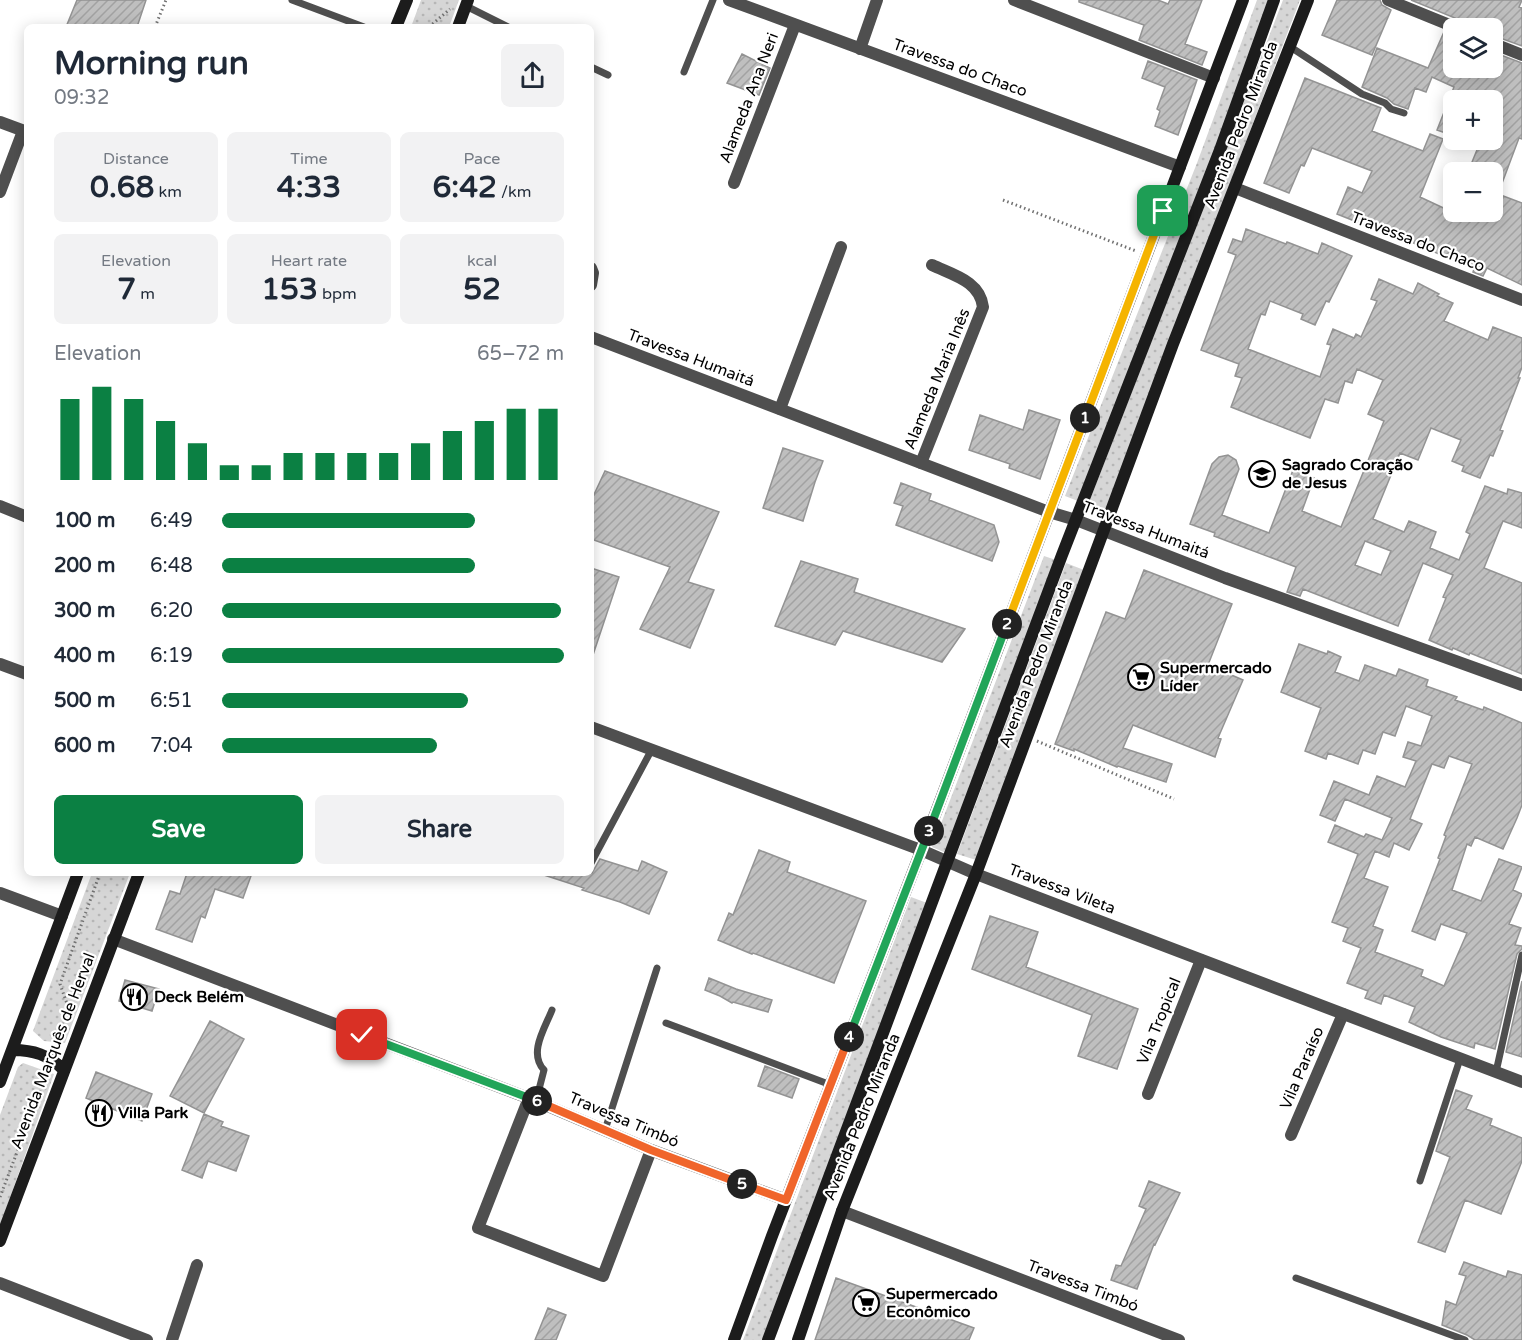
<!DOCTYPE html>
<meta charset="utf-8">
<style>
body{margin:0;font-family:"Varela Round",sans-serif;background:#f2f2f3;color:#1f2937;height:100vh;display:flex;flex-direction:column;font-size:22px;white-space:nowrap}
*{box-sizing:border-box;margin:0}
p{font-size:20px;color:#747a83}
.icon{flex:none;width:33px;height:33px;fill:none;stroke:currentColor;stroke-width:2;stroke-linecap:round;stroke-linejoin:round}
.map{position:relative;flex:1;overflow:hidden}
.side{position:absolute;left:24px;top:24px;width:570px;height:852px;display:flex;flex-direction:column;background:#fff;border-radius:9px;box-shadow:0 3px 15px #0003}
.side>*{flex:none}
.controls{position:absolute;left:1443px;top:18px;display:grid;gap:12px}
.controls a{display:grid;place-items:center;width:60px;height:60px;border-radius:9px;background:#fff;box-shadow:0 3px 15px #0003;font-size:30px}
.pin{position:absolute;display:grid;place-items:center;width:51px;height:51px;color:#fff;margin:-26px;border-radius:12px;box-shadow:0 3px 9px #0006}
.km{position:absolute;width:30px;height:30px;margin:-15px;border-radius:50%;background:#222;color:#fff;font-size:16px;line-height:30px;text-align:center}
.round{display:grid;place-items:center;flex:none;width:63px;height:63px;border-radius:9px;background:#f2f2f3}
.head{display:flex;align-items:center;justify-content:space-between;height:102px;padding:0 30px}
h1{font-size:33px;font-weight:700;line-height:45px}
.figures{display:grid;grid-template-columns:repeat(3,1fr);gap:9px;height:102px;padding:6px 30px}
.figures div{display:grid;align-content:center;border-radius:9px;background:#f2f2f3;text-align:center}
.figures b{font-size:30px;font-weight:700}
.figures small{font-size:16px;font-weight:400}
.figures p{font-size:16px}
.chart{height:168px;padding:12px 30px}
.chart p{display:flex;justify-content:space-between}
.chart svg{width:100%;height:108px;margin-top:6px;stroke:#0b8043;stroke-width:6}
.button{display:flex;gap:12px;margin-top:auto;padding:12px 30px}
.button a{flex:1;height:69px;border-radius:9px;background:#0b8043;color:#fff;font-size:24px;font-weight:700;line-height:69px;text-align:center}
.button a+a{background:#f2f2f3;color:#1f2937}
ul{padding:0 30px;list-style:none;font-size:20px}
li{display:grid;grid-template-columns:96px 72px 1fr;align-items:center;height:45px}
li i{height:15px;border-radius:8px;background:#0b8043}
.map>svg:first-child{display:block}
.park{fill:url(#park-dots)}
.building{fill:url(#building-hatch);stroke:#939393;stroke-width:1.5;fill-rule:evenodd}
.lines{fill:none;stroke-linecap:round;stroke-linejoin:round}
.path{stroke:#717171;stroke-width:3;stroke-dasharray:1.5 3;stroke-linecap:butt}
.service{stroke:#4f4f4f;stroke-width:7}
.minor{stroke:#4f4f4f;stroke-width:12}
.tertiary{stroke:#4f4f4f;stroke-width:12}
.secondary{stroke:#1c1c1c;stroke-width:12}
.split-1-casing{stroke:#fff;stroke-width:12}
.split-2-casing{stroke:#fff;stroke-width:12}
.split-3-casing{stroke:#fff;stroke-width:12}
.split-4-casing{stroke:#fff;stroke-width:12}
.split-5-casing{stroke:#fff;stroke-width:12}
.split-6-casing{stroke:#fff;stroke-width:12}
.split-7-casing{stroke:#fff;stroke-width:12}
.split-1{stroke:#f5b400;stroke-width:8}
.split-2{stroke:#f5b400;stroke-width:8}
.split-3{stroke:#22a559;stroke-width:8}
.split-4{stroke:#22a559;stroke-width:8}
.split-5{stroke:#f0652b;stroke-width:8}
.split-6{stroke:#f0652b;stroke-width:8}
.split-7{stroke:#22a559;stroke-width:8}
.labels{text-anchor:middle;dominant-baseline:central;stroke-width:4.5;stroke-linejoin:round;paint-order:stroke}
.street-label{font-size:16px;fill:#000;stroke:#fff}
.poi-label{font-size:16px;font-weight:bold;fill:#000;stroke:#fff;text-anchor:start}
</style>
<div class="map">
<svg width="1522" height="1340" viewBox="0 0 1522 1340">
<defs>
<pattern id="park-dots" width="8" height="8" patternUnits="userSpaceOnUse" patternTransform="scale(1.5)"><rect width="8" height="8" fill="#d6d6d6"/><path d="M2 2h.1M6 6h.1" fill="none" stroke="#b6b6b6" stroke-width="1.8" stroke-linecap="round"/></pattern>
<pattern id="building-hatch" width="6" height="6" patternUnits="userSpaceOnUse" patternTransform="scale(1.5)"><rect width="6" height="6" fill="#bfbfbf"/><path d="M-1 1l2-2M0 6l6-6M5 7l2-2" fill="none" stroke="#a2a2a2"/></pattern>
</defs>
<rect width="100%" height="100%" fill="#fff"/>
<path class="park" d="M421,0H459L449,27H411Z
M1257,0H1271L1197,197L1078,501L1065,496L1197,163Z
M1283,0H1300L1105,512L1088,505Z
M1044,556L1056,560L946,853L932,847Z
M1066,563L1084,570L976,860L957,854Z
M92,873H130L65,1043L44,1041L33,1031Z
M911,897L927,903L763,1340H743Z
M23,1063L54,1074L0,1226V1115L18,1067Z"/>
<path class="building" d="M77,0H146L137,27H66Z
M1079,0H1158L1168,4L1170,0H1202L1185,44L1207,52L1202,65L1139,40L1144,25L1079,2Z
M1337,0H1380L1382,5L1391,10L1372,55L1322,35Z
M1411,0H1522L1519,7L1522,8V46L1492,35V28H1471L1465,26L1460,20Z
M1444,32L1454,35V68H1492L1493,52L1522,63V139L1519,138L1498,194L1522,203V285L1487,268L1483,276L1473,272L1474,269L1388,232L1387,234L1337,214L1348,187L1362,193L1372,171L1312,148L1304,166L1301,165L1289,193L1264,183L1305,78L1381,108L1372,131L1423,151L1430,134L1443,139L1420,197L1452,212H1492V172H1468L1481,140H1492V100H1454V136L1437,130L1454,87L1432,77L1426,92L1415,88L1408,109L1394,104L1387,98L1362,87L1377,48L1428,68Z
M742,54L770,68L759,95L727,83Z
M1148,61L1197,80L1178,135L1155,126L1160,111L1157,109L1165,87L1142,78Z
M1246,229L1286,244L1287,242L1318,254L1322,243L1352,256L1329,302L1326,301L1315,325L1301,319L1303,314L1270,301L1265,315L1261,314L1248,349L1320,377L1331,345L1327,344L1333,329L1354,338L1356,334L1361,337L1377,301L1371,299L1379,279L1413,294L1418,283L1439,294L1437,296L1453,303L1444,321L1488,340L1493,327L1522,338V367L1518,378H1520L1500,430L1503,431L1493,456L1490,455L1480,478L1462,471L1464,466L1452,461L1461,440L1431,428L1418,460L1400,453L1373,519L1404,532L1409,521L1436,532L1430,548L1459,560L1470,534L1466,532L1485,486L1507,494L1508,489L1522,493V528L1503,521L1484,568L1522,583V674L1470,653L1469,655L1453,648L1452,650L1429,640L1446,598L1443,597L1453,575L1423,563L1398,626L1303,589L1300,596L1287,592L1296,567L1214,536L1215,533L1190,524L1212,464L1219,457L1228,455L1236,460L1239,469L1222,515L1269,533L1293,470L1314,478L1302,511L1341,527L1384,421L1368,414L1383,380L1357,369L1352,383L1345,381L1338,403L1325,399L1310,438L1231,407L1242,378L1235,376L1239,364L1201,350L1236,255L1228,252L1233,239L1242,242ZM1365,541L1391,551L1381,575L1355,565Z
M1029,410L1060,420L1040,479L1009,468L1010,464L969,450L980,415L1023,430Z
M783,448L823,461L815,482L803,521L763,508Z
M605,471L719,512L688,582L714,590L690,648L640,629L670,567L591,539V501Z
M901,483L931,494L929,500L994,525L999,542L992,561L896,525L903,506L894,503Z
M801,561L858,579L854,592L965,629L942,662L843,631L835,645L775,626Z
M591,568L619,577L593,655H591Z
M1144,570L1232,604L1208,665L1243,680L1218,738L1221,739L1215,757L1133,725L1123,748L1172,764L1166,782L1118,766L1117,767L1074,749V751L1055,744L1106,612L1125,619Z
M1299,644L1327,654L1328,651L1341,657L1335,672L1359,681L1365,665L1396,676L1399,669L1428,680L1426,686L1457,697L1455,700L1483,710L1484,707L1522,723V805L1517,818L1503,849L1475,837L1471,846L1467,844L1452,890L1481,901L1499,859L1522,867L1513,890L1522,894L1509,924L1521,928L1515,945L1522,946V949L1517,954L1495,1049L1475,1043L1474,1048L1441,1037L1409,1022L1415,1007L1384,995L1381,1004L1365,998L1368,991L1347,983L1361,948L1343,941L1348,928L1332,922L1358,854L1328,842L1335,825L1364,837L1366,834L1382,840L1392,818L1345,799L1335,821L1320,815L1334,781L1369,795L1377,776L1405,787L1416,761L1403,757L1408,742L1421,746L1432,716L1406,706L1395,736L1383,732L1375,754L1363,750L1358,764L1328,753L1326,759L1305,751L1321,708L1281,692ZM1449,756L1472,764L1444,835L1446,836L1438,858L1440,859L1412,931L1435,940L1441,924L1467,933L1444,986L1421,976L1423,970L1375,952L1383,930L1373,926L1388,887L1364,878L1375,851L1389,857L1394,843L1409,850L1422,824L1410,819L1432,764L1444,768Z
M759,850L790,862L787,872L866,901L834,983L753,953L752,954L718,940L729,913L733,915Z
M600,859L638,871L642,861L667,872L649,914L620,902L582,890L584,888L544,875L545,873H592Z
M187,873H252L243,898L215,889L205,918L201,916L192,942L156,929L170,891L180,894Z
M990,916L1038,932L1026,967L1138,1009L1117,1069L1078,1056L1092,1015L972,969Z
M709,978L736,989L772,1000L768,1012L733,1002L732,1003L720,996L705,990Z
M125,980L159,989L152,1011L119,1001Z
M1522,981V1057L1506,1052Z
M210,1021L244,1039L204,1113L170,1096Z
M765,1066L799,1079L792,1098L758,1086Z
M96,1072L152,1094L142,1121L86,1098Z
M1456,1090L1472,1096L1466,1109L1492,1119L1490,1125L1522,1138V1161L1501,1214L1465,1200L1445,1252L1418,1242L1450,1157L1436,1151Z
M204,1114L223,1122L221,1126L249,1136L236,1171L208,1161L202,1178L182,1170Z
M1149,1181L1180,1193L1155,1245L1154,1244L1137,1289L1111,1280L1116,1265L1121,1266L1146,1209L1139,1206Z
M1464,1262L1506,1277L1508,1271L1522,1275V1340H1475L1467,1335L1442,1325L1446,1301L1456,1305L1466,1276L1459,1274Z
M836,1278L974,1328L969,1340H815Z
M548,1308L566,1315L556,1340H535Z"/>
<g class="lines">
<path class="path" d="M155,27L166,0
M429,27L450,9
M1003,200L1136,251
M1037,741L1174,799
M71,1015L60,984L100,873
M0,1197L47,1073"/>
<path class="service" d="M292,0L364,27
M466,6L508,27
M1289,46L1362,94L1385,103L1391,109L1404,113
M591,67L608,75
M684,72L713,0
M591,863L652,749
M666,1023L831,1085
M1496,1072L1522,955
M536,1101L544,1070C528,1053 545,1028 552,1010
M605,1130L657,968
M1420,1181L1460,1059
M1296,1278L1465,1340"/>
<path class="minor" d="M729,0L1180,167
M1014,0L1214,78
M1388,0L1457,28
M1492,43L1522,55
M860,49L877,0
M734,183L795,25
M0,192L23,131
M591,268L593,273L591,285
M780,409L841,247
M921,463L983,307C980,281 953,275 932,265
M0,664L27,674
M0,893L62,916
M113,939L536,1101L651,1150L786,1200
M1148,1094L1201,960
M529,1098L478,1228L603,1276L651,1150
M1291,1135L1343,1014
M842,1211L1179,1340
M172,1340L197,1265"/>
<path class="tertiary" d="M0,122L27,132
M1235,188L1522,300
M591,337L1049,512L1076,520L1225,578L1522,685
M0,506L27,517
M591,727L921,850L976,874L1522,1082
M0,1283L147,1340"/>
<path class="secondary" d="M396,27L407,0
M458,27L468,0
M13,1050C34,1050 48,1055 63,1069
M0,1082L78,873
M0,1241L139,873
M734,1340L772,1236L930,828L1243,0
M768,1340L1062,555L1220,150L1274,0
M798,1340L842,1211L976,874L1173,344L1308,0"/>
</g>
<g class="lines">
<defs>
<path id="split-1" d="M1085,418L1163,211"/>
<path id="split-2" d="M1007,624L1085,418"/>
<path id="split-3" d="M929,831L1007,624"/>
<path id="split-4" d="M849,1037L929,831"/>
<path id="split-5" d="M742,1184L786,1200L849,1037"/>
<path id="split-6" d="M537,1101L651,1150L742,1184"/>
<path id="split-7" d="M362,1035L537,1101"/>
</defs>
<use href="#split-1" class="split-1-casing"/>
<use href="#split-2" class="split-2-casing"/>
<use href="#split-3" class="split-3-casing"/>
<use href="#split-4" class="split-4-casing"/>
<use href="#split-5" class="split-5-casing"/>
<use href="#split-6" class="split-6-casing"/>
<use href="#split-7" class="split-7-casing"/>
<use href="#split-1" class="split-1"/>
<use href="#split-2" class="split-2"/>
<use href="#split-3" class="split-3"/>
<use href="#split-4" class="split-4"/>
<use href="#split-5" class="split-5"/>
<use href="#split-6" class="split-6"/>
<use href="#split-7" class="split-7"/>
</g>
<defs>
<symbol id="school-ring" viewBox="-11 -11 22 22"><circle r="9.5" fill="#fff" stroke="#000" stroke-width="1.5"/><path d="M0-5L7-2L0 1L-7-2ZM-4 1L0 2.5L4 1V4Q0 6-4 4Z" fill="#000"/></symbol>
<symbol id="supermarket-ring" viewBox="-11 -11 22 22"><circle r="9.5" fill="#fff" stroke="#000" stroke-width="1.5"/><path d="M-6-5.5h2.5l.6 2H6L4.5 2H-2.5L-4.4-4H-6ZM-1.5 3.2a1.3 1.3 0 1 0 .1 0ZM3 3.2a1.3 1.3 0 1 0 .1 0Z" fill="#000"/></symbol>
<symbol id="restaurant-ring" viewBox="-11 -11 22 22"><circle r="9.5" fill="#fff" stroke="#000" stroke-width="1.5"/><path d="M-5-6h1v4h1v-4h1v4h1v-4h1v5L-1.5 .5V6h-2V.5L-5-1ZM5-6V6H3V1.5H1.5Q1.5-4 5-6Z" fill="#000"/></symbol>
</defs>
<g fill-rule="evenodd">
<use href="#school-ring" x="1247" y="459" width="30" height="30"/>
<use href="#supermarket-ring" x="1126" y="662" width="30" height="30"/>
<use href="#restaurant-ring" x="119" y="982" width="30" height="30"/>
<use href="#restaurant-ring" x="84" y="1098" width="30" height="30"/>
<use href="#supermarket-ring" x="851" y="1288" width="30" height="30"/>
</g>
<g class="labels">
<g class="street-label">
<text transform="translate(960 68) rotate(20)">Travessa do Chaco</text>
<text transform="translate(749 98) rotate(-69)">Alameda Ana Neri</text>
<text transform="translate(1241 125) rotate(-69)">Avenida Pedro Miranda</text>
<text transform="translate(1418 242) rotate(21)">Travessa do Chaco</text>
<text transform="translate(691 358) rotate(21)">Travessa Humaitá</text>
<text transform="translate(937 379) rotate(-68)">Alameda Maria Inês</text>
<text transform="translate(1146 530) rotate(21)">Travessa Humaitá</text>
<text transform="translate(1036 664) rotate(-69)">Avenida Pedro Miranda</text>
<text transform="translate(1062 889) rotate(21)">Travessa Vileta</text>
<text transform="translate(1159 1021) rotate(-68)">Vila Tropical</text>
<text transform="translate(53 1051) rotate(-69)">Avenida Marquês de Herval</text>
<text transform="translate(1302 1068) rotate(-67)">Vila Paraíso</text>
<text transform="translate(862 1117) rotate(-68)">Avenida Pedro Miranda</text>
<text transform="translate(624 1120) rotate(23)">Travessa Timbó</text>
<text transform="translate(1083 1286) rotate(21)">Travessa Timbó</text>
</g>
<g class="poi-label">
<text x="1282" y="465">Sagrado Coração<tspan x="1282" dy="18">de Jesus</tspan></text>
<text x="1160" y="668">Supermercado<tspan x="1160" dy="18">Líder</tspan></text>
<text x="154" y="997">Deck Belém</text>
<text x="118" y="1113">Villa Park</text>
<text x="886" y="1294">Supermercado<tspan x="886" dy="18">Econômico</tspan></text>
</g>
</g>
</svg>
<div class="controls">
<a><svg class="icon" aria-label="layers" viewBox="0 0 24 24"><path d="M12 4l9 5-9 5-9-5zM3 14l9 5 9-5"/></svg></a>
<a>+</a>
<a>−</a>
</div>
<div class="pin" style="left:1163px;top:211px;background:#1e9e55"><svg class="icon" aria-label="arrive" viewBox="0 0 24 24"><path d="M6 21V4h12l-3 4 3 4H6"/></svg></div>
<div class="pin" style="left:362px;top:1035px;background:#d93025"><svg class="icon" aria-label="check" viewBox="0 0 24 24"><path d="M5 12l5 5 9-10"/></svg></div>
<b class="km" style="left:1085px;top:418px">1</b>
<b class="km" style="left:1007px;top:624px">2</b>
<b class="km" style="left:929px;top:831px">3</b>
<b class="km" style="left:849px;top:1037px">4</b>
<b class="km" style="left:742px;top:1184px">5</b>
<b class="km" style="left:537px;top:1101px">6</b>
<section class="side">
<div class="head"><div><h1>Morning run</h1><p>09:32</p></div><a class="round"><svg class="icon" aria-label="share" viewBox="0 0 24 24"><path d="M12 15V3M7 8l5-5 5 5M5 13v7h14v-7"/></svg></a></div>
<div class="figures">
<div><p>Distance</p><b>0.68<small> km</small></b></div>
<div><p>Time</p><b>4:33</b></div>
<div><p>Pace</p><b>6:42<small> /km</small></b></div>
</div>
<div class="figures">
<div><p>Elevation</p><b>7<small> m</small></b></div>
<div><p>Heart rate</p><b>153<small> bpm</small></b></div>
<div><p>kcal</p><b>52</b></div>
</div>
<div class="chart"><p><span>Elevation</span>65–72 m</p>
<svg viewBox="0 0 160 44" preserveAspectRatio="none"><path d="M5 44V11M15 44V6M25 44V11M35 44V20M45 44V29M55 44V38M65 44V38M75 44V33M85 44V33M95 44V33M105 44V33M115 44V29M125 44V24M135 44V20M145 44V15M155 44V15"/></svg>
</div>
<ul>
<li><b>100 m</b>6:49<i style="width:74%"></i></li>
<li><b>200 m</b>6:48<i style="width:74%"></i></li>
<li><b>300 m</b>6:20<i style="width:99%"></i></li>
<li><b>400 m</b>6:19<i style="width:100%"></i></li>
<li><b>500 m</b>6:51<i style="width:72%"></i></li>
<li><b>600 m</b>7:04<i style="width:63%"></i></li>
</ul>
<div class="button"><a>Save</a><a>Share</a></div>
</section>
</div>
